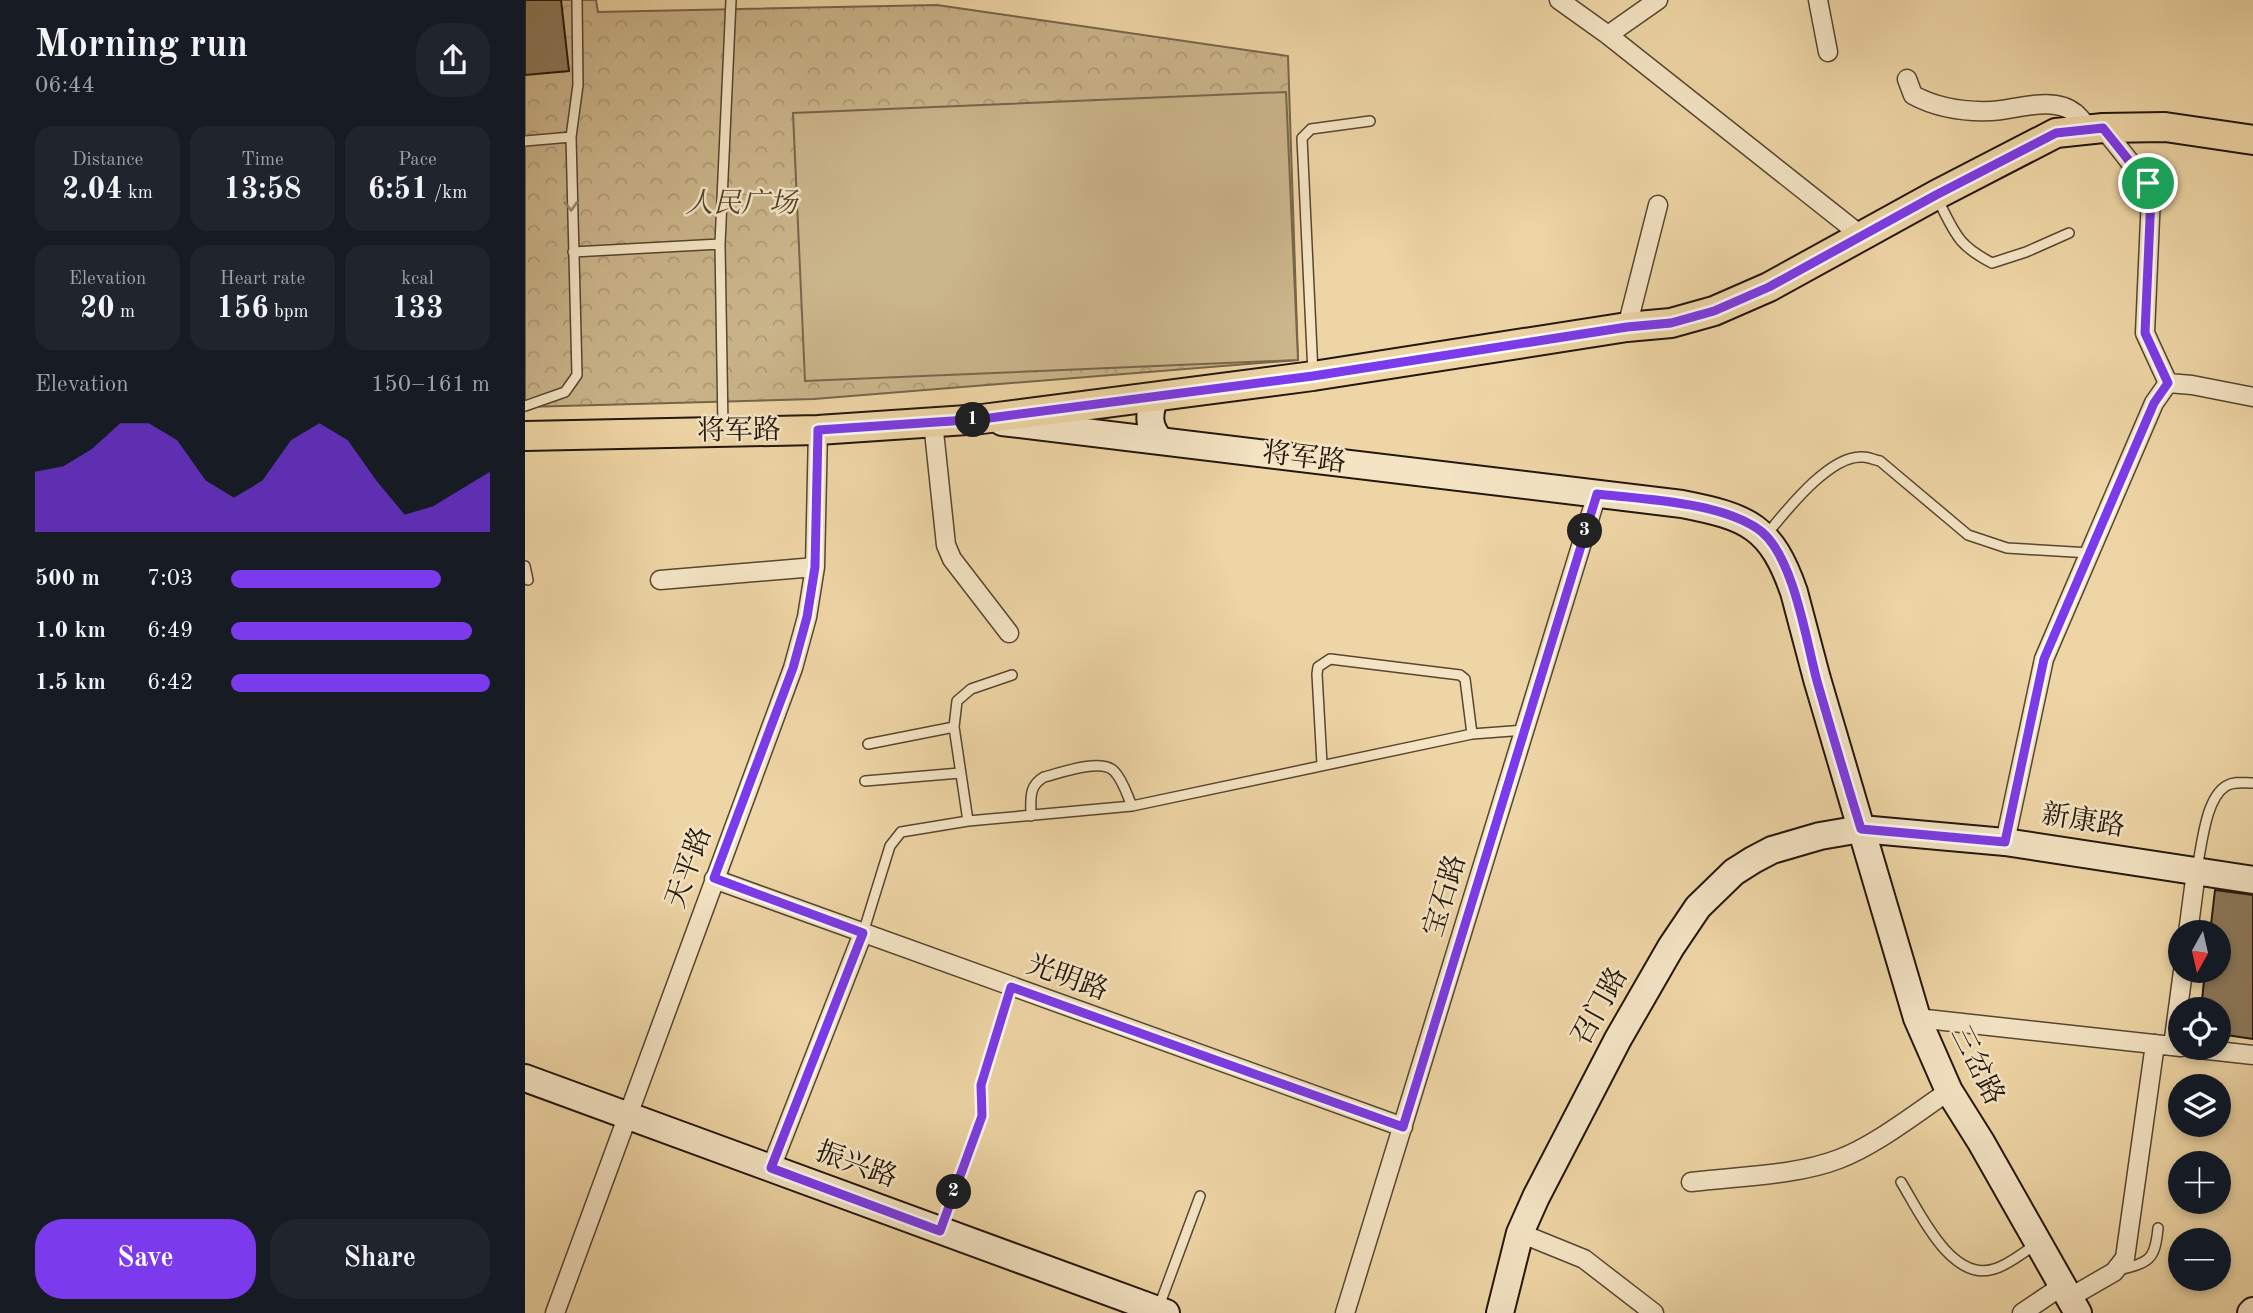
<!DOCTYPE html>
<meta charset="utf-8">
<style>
body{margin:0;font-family:"Old Standard TT","Noto Serif SC",serif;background:#20242c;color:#f1f3f6;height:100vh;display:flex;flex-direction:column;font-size:26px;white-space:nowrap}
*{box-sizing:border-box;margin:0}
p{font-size:23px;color:#9ea1a6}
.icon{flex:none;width:38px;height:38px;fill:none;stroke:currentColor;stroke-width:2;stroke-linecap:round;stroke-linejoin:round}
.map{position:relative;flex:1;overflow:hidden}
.side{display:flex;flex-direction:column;background:#171b24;width:525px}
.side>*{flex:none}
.needle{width:46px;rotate:188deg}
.buttons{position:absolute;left:1643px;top:920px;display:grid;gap:14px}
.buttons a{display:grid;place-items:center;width:63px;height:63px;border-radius:50%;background:#171b24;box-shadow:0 4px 10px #0003;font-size:35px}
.pin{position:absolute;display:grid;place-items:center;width:60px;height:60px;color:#fff;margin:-30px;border:4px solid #fff;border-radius:50%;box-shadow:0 2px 7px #0007}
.km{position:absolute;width:35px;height:35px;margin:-18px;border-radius:50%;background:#222;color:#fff;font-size:19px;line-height:35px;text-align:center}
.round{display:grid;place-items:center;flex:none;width:74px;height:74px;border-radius:28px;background:#20242c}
.head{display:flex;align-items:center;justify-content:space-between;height:119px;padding:0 35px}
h1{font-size:38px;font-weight:700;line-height:52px}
.stats{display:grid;grid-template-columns:repeat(3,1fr);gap:10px;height:119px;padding:7px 35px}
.stats div{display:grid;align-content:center;border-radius:18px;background:#20242c;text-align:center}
.stats b{font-size:30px;font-weight:700}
.stats small{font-size:19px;font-weight:400}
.stats p{font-size:19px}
.chart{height:196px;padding:14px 35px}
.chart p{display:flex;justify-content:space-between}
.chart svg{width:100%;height:126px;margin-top:7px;fill:#7c3aed;opacity:.7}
.cta{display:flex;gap:14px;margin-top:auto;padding:14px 35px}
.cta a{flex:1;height:80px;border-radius:28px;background:#7c3aed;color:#fff;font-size:28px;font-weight:700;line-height:80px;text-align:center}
.cta a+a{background:#20242c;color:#f1f3f6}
ul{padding:0 35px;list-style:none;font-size:23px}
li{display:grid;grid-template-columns:112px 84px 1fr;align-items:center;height:52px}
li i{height:18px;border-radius:9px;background:#7c3aed}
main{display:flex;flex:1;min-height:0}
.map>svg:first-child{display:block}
.park{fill:url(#park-crowns);stroke:#77664b;stroke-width:2}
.pitch{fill:#cbb58b;stroke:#77664b;stroke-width:2}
.building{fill:#8d795b;stroke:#23160b;stroke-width:2}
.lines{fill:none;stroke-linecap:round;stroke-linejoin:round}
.lane-casing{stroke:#564632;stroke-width:12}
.street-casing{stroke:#564632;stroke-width:21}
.secondary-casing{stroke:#23160b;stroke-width:30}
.primary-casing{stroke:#23160b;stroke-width:32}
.lane{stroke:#f4e4c4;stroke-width:9}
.street{stroke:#f4e4c4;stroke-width:18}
.secondary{stroke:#f4e4c4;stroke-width:26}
.primary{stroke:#eed5a5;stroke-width:28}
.oneway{stroke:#968771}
.route-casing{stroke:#fff;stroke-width:14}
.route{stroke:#7c3aed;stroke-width:9}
.labels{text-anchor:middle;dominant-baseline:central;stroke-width:5;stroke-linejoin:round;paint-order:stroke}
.park-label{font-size:28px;font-style:italic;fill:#554631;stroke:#f4e4c4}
.street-label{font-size:28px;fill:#23160b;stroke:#f4e4c4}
</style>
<main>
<section class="side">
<div class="head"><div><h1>Morning run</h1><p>06:44</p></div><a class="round"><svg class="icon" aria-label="share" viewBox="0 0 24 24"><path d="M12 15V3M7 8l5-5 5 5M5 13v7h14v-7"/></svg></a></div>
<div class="stats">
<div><p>Distance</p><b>2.04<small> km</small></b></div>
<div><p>Time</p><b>13:58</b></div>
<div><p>Pace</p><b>6:51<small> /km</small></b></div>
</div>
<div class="stats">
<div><p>Elevation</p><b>20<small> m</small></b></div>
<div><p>Heart rate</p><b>156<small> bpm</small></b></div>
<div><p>kcal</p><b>133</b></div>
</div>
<div class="chart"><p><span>Elevation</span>150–161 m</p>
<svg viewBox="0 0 160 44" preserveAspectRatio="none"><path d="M0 44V23L10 21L20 15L30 6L40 6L50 12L60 26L70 32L80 26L90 12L100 6L110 12L120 26L130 38L140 35L150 29L160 23V44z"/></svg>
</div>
<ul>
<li><b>500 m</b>7:03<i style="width:81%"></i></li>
<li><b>1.0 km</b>6:49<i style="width:93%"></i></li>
<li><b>1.5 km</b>6:42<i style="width:100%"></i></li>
</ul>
<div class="cta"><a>Save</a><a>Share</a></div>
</section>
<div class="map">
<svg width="1728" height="1313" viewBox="0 0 1728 1313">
<defs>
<pattern id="park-crowns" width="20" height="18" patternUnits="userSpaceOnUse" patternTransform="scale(1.75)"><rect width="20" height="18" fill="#cbb58b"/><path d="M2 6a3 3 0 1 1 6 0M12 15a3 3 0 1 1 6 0" fill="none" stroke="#ae9b77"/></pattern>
</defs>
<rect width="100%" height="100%" fill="#eed5a5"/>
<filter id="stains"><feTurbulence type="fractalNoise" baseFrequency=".00286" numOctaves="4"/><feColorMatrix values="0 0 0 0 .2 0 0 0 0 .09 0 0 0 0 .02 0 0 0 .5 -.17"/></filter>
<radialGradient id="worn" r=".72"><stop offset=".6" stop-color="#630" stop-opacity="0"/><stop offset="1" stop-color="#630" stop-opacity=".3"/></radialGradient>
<path class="park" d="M0,0H71L73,12L412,5L763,56L773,360L289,399L0,407Z"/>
<path class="pitch" d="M761,92L773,360L280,381L268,113Z"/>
<path class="building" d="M0,0H36L44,71L0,75Z
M1690,890L1728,895V1039L1694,1034V1010H1676L1680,971H1694V933H1685Z"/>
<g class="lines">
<defs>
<path id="lane" d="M0,141L46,137
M1413,200C1430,233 1432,245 1467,263L1501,252L1544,233
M48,252L195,244
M788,374L777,138L786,129L845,121
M0,406L40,392L52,375L46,137L53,85L52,0
M198,427L195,244L206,0
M1242,534C1261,511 1305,454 1338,457C1344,457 1349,460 1355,461L1443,535L1482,548L1565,553
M0,566L3,580
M343,744L429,727
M797,764L792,674L793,667L805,659L935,675L940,679L947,734
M340,781L435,773
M506,816C506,800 503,786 519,777C535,773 576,758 589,771C598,780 602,795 607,806
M443,821L429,727L432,701L446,689L487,675
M1672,868C1677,846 1680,799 1701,786C1709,781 1719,783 1728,783
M338,933L365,846L376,832L443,821L607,806L947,734L1000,730
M1376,1182C1394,1211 1426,1283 1469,1269C1484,1265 1498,1252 1512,1244
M416,1228L457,1116L456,1085L486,987
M1594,1270C1625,1262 1630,1260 1633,1228
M633,1309L675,1196"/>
<path id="street" d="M1034,0L1083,35L1338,237
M1293,0L1303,52
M1083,35L1133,0
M1382,79L1388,95C1412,108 1438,112 1466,111C1489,110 1529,95 1550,113C1555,117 1560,124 1564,129
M1578,128C1591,145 1621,179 1626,196L1620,333L1643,383
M1102,327L1133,205
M1643,383L1667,385L1728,397
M408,422L421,545L427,559L484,633
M135,580L290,567
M1480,842L1519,659L1629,403L1643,383
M189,879L878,1127
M1663,933L1671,872
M1392,1018L1656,1047
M1648,1046L1658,971
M1665,1048L1728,1055
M246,1168L338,933
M1166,1182C1213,1176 1270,1176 1314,1159C1351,1145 1391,1113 1424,1091
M995,1233L1059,1259L1129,1313
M1544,1298L1589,1272L1600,1258L1630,1044
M30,1313L268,668L282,617L290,567L293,430
M820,1313L1072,494
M1497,1313L1537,1286"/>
<path id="secondary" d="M630,397C623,415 623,428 636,441
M477,422L1157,504C1223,517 1246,526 1269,592L1292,679L1392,1018L1424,1091L1456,1142L1553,1313
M0,1078L641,1313
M975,1313L995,1233L1011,1197L1093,1039L1146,947L1173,907L1209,872L1228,860L1247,850L1295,836L1336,829L1480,842L1728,880
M1726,1313L1728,1311"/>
<path id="primary" d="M0,436L293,430L457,419L788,376L1102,327L1146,323L1189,311L1244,287L1411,195L1531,133L1578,128L1640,127L1728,140"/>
</defs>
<use href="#lane" class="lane-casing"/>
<use href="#street" class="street-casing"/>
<use href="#secondary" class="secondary-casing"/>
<use href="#primary" class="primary-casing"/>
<use href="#lane" class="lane"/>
<use href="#street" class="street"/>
<use href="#secondary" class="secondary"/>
<use href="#primary" class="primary"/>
</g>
<defs><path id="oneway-chevron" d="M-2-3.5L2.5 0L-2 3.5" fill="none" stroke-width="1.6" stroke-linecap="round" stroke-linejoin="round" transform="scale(1.75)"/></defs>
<use class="oneway" href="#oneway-chevron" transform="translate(46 206) rotate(88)"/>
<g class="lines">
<defs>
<path id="route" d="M1578,128C1591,145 1621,179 1626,196L1620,333L1643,383L1629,403L1519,659L1480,842L1336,829C1321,780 1306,730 1292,681C1281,640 1269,559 1237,532C1200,502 1118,499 1072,494L878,1127L486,987L456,1085L457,1116L415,1231L246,1168L338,933L189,878L268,668L282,617L290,567L293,430L457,419L788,376L1102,327L1146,323L1189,311L1244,287L1411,195L1531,133Z"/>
</defs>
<use href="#route" class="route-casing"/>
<use href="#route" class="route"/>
</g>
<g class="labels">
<g class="park-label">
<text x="216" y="205">人民广场</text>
</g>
<g class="street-label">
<text transform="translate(214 432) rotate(-1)">将军路</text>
<text transform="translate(779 459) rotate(7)">将军路</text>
<text transform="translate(1558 822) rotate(9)">新康路</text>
<text transform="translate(165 868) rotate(-70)">天平路</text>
<text transform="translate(921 896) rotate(-73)">宝石路</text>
<text transform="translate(542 979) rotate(20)">光明路</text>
<text transform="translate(1076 1007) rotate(-61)">召门路</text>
<text transform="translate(1451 1066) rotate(63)">三岔路</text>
<text transform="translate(331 1166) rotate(20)">振兴路</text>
</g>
</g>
<rect width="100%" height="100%" filter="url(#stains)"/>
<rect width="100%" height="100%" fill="url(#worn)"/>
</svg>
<div class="buttons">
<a><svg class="needle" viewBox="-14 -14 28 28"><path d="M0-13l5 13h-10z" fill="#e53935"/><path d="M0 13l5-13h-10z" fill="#9ea1a6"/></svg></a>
<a><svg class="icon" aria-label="locate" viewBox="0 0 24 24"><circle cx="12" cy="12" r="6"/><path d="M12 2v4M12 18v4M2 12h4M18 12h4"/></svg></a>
<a><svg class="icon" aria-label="layers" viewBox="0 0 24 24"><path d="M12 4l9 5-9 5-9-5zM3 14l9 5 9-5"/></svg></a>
<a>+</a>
<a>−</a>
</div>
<div class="pin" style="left:1623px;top:183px;background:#1e9e55"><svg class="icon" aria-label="arrive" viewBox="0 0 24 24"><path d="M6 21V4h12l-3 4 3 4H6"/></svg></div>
<b class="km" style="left:448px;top:420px">1</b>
<b class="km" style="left:429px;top:1192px">2</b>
<b class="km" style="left:1060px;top:531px">3</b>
</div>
</main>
